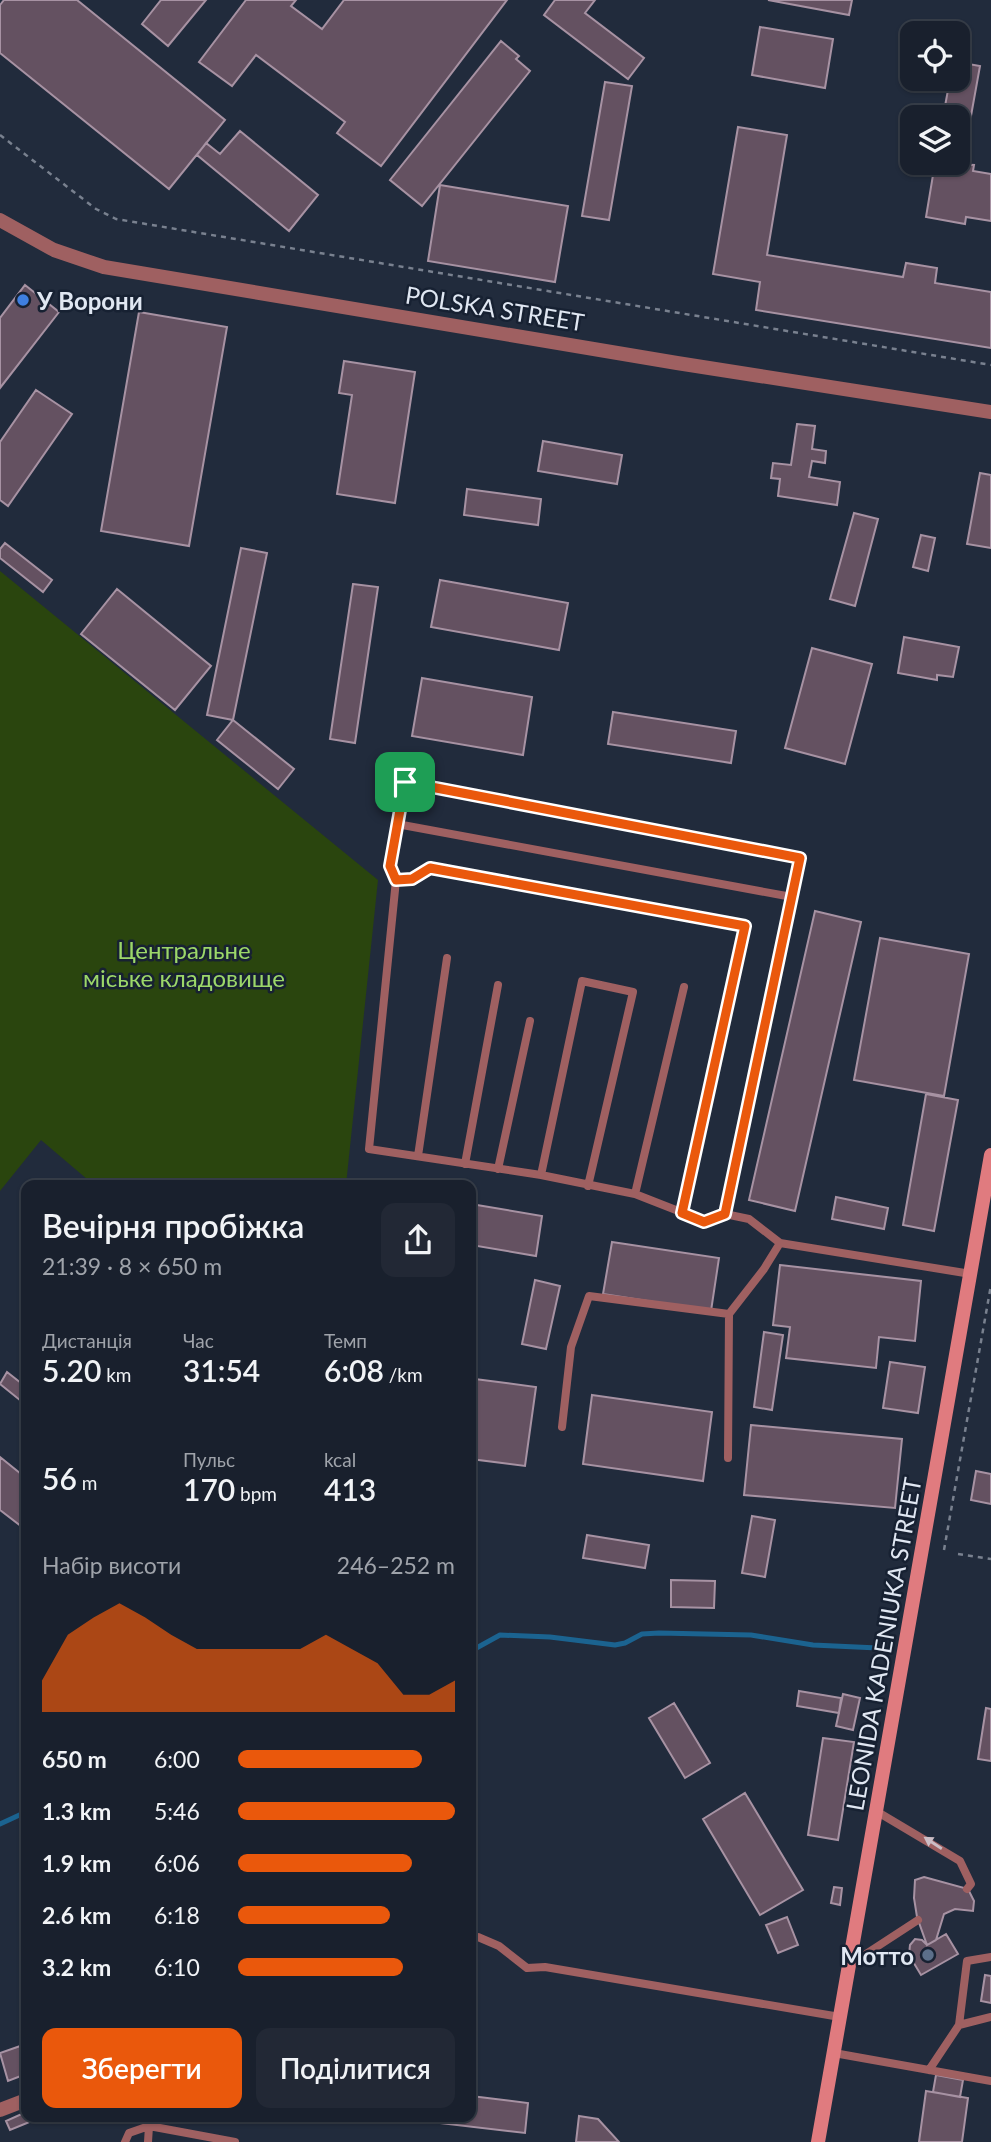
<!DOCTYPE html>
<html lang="uk">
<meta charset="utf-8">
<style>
body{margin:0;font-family:Lato,sans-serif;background:#222835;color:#f1f3f6;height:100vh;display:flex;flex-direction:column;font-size:26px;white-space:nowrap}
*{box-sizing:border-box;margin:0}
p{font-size:23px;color:#9fa3aa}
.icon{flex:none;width:38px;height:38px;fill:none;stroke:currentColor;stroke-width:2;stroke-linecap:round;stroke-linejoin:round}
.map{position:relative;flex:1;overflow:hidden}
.side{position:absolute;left:21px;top:1180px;width:455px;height:942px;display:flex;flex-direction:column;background:#19202d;border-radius:14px;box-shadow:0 2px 5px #0004,0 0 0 2px #373e49}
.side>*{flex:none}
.controls{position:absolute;left:900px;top:21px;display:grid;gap:14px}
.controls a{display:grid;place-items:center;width:70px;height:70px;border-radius:14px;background:#19202d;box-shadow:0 2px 5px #0004,0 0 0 2px #373e49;font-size:35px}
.pin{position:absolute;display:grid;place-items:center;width:60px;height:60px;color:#fff;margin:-30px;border-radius:14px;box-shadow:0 4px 10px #0006}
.round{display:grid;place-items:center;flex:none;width:74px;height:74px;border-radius:14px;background:#222835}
.overview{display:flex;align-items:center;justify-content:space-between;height:119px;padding:0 21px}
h1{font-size:32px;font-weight:600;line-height:52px}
.stats{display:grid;grid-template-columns:repeat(3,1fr);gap:10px;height:119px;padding:7px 21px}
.stats div{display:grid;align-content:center}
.stats b{font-size:30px;font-weight:600}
.stats small{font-size:19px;font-weight:400}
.stats p{font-size:19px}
.chart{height:196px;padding:14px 21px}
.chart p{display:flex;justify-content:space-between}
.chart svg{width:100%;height:126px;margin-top:7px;fill:#ea580c;opacity:.7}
.button{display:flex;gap:14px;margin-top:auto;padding:14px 21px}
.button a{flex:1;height:80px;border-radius:14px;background:#ea580c;color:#fff;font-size:28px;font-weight:600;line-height:80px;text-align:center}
.button a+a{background:#222835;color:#f1f3f6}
ul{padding:0 21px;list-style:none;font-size:23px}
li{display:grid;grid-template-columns:112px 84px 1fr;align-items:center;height:52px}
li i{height:18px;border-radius:9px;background:#ea580c}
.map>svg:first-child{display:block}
.green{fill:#2a450e}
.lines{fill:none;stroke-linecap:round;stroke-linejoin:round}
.stream{stroke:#1b6390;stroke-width:5}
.building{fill:#645161;stroke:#a792a3;stroke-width:2}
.path{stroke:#79818f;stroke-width:2.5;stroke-dasharray:5 5;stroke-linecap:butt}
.lane{stroke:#9f6061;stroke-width:8}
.street{stroke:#9f6061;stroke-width:14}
.secondary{stroke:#e07b7f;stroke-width:14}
.oneway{fill:#ccbec6}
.route-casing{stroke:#fff;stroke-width:14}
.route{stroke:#ea580c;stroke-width:9}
.shop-dot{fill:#3f7fe0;stroke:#172132;stroke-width:2.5}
.service-dot{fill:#5c6f8a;stroke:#172132;stroke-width:2.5}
.labels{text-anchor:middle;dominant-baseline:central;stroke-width:5;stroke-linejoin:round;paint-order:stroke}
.poi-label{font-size:24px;font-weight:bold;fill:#e0e7f2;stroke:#172132;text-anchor:start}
.street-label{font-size:24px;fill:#e0e7f2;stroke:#172132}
.park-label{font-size:24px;fill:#9cd769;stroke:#172132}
</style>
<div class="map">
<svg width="991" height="2142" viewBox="0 0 991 2142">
<rect width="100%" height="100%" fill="#212b3c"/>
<path class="green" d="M0,571L378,880L346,1185H94L41,1140L0,1191Z"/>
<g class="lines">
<path class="stream" d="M471,1651L500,1635L550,1637L615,1645L625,1643L642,1634L659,1633L751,1635L813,1645L878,1648
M0,1824L26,1812"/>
</g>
<path class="building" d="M4,0H77L225,120L169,189L0,53V5Z
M161,0H206L168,46L142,24Z
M246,0H296L291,6L322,29L344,0H507L381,166L337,133L345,122L256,55L232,86L199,62Z
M555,0H595L585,13L644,58L628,79L544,15Z
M768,0H852L849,15Z
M760,27L833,39L825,88L752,75Z
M501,41L519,56L516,59L530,71L422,206L390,180Z
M957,62L980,66L967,138L957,136V117H943L950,79H957Z
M605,82L632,86L609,220L582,216Z
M738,127L787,135L767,255L903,277L906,263L937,268L935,283L991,292V348L756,310L760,282L713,274Z
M240,131L318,195L289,231L197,155L206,143L220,154Z
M935,163L974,165L973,171L991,174V221L966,217L965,224L926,217Z
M440,185L568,206L555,282L428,261Z
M25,285L59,312L0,388V318Z
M139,312L227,327L189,546L101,531Z
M344,361L415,372L395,503L337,494L352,395L339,393Z
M36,390L72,414L8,506L0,500V442Z
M797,424L815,426L812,449L826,451L825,463L812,461L809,477L840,482L837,505L778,496L780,479L771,478L773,463L791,465Z
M543,441L622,455L617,484L538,471Z
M980,473L991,475V548L967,544Z
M467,489L541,499L538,525L464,515Z
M854,513L878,519L855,606L830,599Z
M921,535L935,538L928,571L913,567Z
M5,543L52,580L43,592L0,558V549Z
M241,548L267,553L233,720L207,715Z
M440,580L568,603L559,650L431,627Z
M353,584L378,587L355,743L330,739Z
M117,589L211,666L175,710L81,634Z
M904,637L959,647L953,677L937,675V680L898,673Z
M812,648L872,664L845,764L785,748Z
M422,678L532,697L523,755L412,736Z
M613,712L736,731L731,763L608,744Z
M233,720L294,769L278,789L217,740Z
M815,911L861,922L795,1211L749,1200Z
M880,938L969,954L944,1096L854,1080Z
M926,1094L958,1100L934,1231L903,1225Z
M836,1197L888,1208L884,1229L832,1219Z
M471,1204L542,1216L536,1256L471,1245Z
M612,1242L719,1258L711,1311L603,1294Z
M780,1265L921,1281L915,1341L879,1337L876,1368L786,1358L790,1327L773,1325Z
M535,1280L560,1286L546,1349L522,1344Z
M764,1332L783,1335L772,1410L754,1407Z
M890,1362L925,1367L918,1413L883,1408Z
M7,1372L26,1387V1405L0,1384Z
M475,1379L536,1387L525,1466L471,1459V1409Z
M592,1395L712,1412L703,1481L583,1464Z
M751,1425L902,1439L895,1508L744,1495Z
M0,1457L26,1478V1530L0,1510Z
M976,1471L991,1474V1504L971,1500Z
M752,1516L775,1520L765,1577L742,1573Z
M587,1535L649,1545L645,1568L583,1558Z
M671,1580L715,1581L714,1608L671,1607Z
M799,1691L841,1698L839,1713L797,1706Z
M843,1694L860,1698L853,1730L836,1726Z
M674,1703L710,1763L685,1778L649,1718Z
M986,1708L991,1709V1761L978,1759Z
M823,1738L854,1742L838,1840L808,1835Z
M745,1793L803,1890L760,1915L703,1819Z
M924,1877L968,1889L974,1901L973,1911L955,1909L944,1914L936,1940L927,1945L917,1917L914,1898L915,1880Z
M834,1887L842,1888L840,1905L831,1903Z
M787,1917L798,1945L778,1953L766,1925Z
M946,1934L958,1954L921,1975L909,1955L910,1945L915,1939L922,1940L927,1945Z
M985,1975L991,1976V2003L981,2001Z
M26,2044V2074L8,2081L0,2053Z
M936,2075L963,2080L960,2097L933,2092Z
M926,2091L968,2098L962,2142H919Z
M471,2096L528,2103L525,2133L422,2121L423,2116H471Z
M26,2112V2116H44L10,2130L6,2121Z
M579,2116L598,2119L619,2142H576Z"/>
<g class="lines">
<path class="path" d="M0,135L96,209L116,219L991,365
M944,1550L991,1285
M958,1554L991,1559"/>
<path class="lane" d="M397,824L792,897
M396,880L412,879L430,868L745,927L682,1213
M418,1156L447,958
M465,1164L498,985
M498,1169L530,1021
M541,1175L582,981L633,992L588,1186
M635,1194L684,987
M725,1214L800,857L405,782L390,866L396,880L369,1149L541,1175L635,1194L704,1221L725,1214L749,1219L780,1243L971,1274
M562,1427L571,1347L589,1296L729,1314
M728,1458L729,1314L764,1269L780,1243
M876,1811L960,1861L971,1884L967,1889
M471,1937H478L499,1946L527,1968L545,1967L840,2017
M849,1965L918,1920
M959,2025L991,2017
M834,2053L991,2081
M929,2070L959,2025L967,1961L991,1957
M125,2142L129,2133L149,2126L151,2116
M148,2142L149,2126L235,2142"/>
<path class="street" d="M0,220L54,250L104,267L677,363L991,412
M0,2110L26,2100"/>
<path class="secondary" d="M818,2142L991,1155"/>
</g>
<defs><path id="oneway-solid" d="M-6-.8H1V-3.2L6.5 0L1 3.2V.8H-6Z" transform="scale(1.75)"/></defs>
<use class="oneway" href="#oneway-solid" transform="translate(933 1843) rotate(-147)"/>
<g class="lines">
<defs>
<path id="route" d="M405,782L800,858L725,1214L704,1222L682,1213L745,926L430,868L412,879L396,880L390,866Z"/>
</defs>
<use href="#route" class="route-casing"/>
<use href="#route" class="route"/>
</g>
<circle class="shop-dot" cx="23" cy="300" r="7"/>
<circle class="service-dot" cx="928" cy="1955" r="7"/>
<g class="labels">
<g class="poi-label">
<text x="37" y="300">У Ворони</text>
<text x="914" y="1955" text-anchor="end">Мотто</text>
</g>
<g class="street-label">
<text transform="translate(495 308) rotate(9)">POLSKA STREET</text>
<text transform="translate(883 1644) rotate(-80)">LEONIDA KADENIUKA STREET</text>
</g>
<g class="park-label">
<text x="184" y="949">Центральне<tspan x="184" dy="28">міське кладовище</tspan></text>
</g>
</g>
</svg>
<div class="controls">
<a><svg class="icon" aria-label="locate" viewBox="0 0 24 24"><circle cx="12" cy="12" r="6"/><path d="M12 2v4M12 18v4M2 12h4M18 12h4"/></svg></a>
<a><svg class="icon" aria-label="layers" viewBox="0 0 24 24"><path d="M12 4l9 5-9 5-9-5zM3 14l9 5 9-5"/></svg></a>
</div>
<div class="pin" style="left:405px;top:782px;background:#1e9e55"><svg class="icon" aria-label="arrive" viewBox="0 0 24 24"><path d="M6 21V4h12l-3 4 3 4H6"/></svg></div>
<section class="side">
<div class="overview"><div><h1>Вечірня пробіжка</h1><p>21:39 · 8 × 650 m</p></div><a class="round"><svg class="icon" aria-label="share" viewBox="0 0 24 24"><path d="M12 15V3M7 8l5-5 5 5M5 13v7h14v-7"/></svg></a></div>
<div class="stats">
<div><p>Дистанція</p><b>5.20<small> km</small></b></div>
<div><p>Час</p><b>31:54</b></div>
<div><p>Темп</p><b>6:08<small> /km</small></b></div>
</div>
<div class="stats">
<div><b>56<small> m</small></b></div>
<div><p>Пульс</p><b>170<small> bpm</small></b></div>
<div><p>kcal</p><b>413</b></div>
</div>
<div class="chart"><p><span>Набір висоти</span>246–252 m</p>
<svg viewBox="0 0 160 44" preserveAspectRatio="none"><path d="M0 44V33L10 17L20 11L30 6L40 11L50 17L60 22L70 22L80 22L90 22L100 22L110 17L120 22L130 27L140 38L150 38L160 33V44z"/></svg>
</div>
<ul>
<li><b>650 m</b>6:00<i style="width:85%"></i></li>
<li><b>1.3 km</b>5:46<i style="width:100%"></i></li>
<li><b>1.9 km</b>6:06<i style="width:80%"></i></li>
<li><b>2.6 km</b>6:18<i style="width:70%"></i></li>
<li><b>3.2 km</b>6:10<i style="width:76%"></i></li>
</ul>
<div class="button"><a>Зберегти</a><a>Поділитися</a></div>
</section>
</div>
